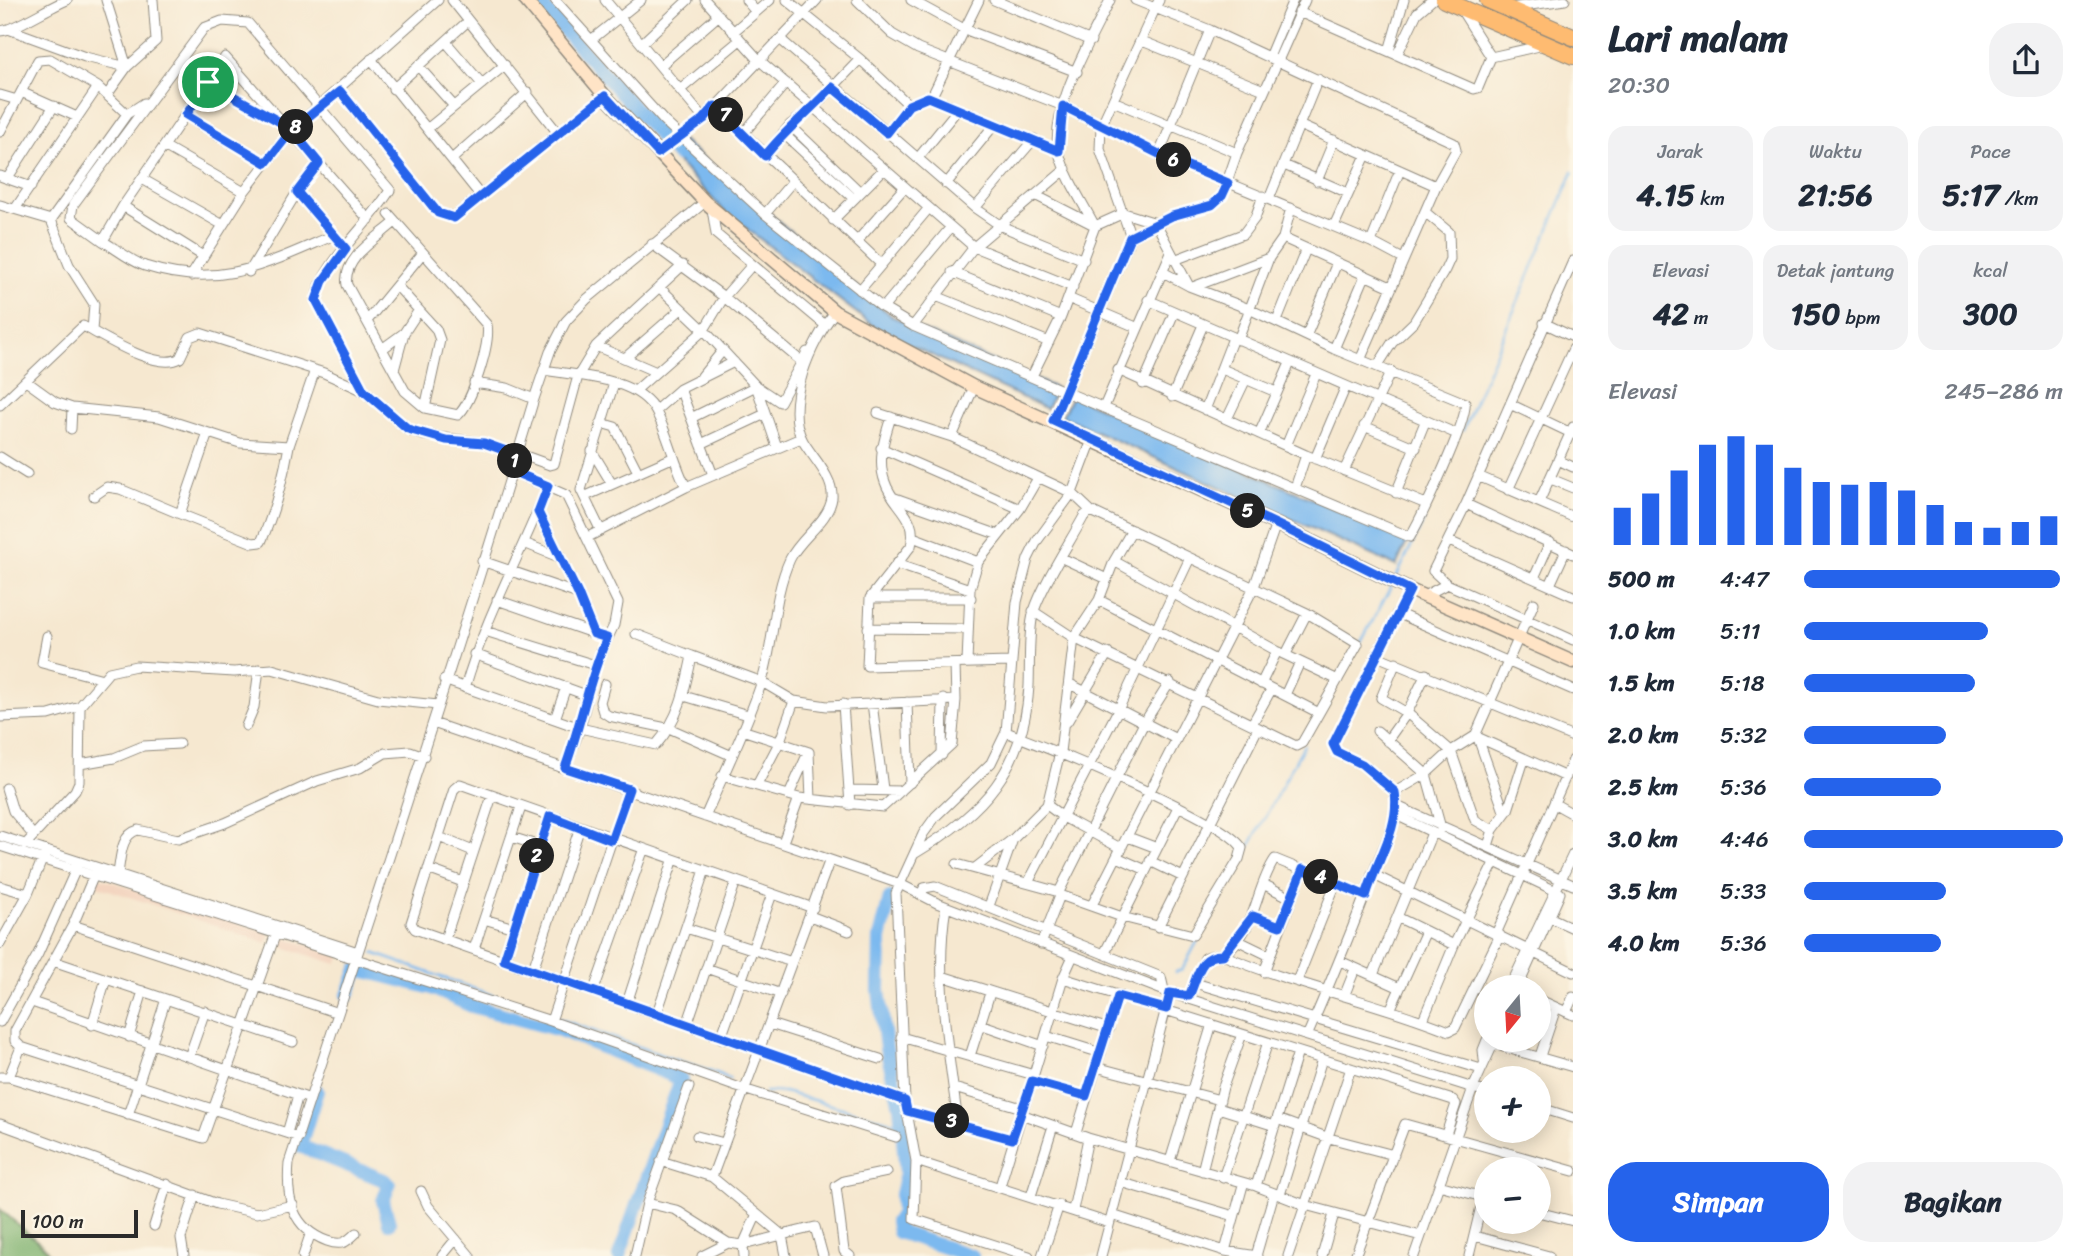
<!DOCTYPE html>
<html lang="id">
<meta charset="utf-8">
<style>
body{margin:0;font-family:Sriracha,sans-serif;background:#f2f2f3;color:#1f2937;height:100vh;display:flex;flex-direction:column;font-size:26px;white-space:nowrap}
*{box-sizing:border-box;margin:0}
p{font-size:23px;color:#747a83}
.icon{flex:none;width:38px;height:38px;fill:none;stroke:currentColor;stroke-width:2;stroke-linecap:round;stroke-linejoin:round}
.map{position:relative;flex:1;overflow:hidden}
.side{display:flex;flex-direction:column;background:#fff;width:525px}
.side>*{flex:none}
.needle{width:46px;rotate:198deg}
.fabs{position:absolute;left:1474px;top:975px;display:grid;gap:14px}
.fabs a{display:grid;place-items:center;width:77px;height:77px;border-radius:50%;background:#fff;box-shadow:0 4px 18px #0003;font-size:35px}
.scale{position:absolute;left:21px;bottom:18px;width:117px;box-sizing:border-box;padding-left:7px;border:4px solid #2b2b2b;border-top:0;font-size:19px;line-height:24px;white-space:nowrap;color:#2b2b2b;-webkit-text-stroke:5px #fcf5e5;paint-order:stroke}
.pin{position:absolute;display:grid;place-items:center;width:60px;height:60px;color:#fff;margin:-30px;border:4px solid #fff;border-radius:50%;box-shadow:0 2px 7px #0007}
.km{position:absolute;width:35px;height:35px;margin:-18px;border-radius:50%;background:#222;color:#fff;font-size:19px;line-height:35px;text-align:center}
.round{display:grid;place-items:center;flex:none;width:74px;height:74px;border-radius:28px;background:#f2f2f3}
.head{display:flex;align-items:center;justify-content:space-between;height:119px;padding:0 35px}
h1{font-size:38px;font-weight:800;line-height:52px}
.stats{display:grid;grid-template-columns:repeat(3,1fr);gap:10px;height:119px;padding:7px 35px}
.stats div{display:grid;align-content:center;border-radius:18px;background:#f2f2f3;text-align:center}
.stats b{font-size:30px;font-weight:800}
.stats small{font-size:19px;font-weight:400}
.stats p{font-size:19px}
.chart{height:196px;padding:14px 35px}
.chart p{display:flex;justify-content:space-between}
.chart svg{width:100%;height:126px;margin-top:7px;stroke:#2563eb;stroke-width:6}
.button{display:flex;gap:14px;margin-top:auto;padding:14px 35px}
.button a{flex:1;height:80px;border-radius:28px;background:#2563eb;color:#fff;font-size:28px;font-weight:800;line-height:80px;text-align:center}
.button a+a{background:#f2f2f3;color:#1f2937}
ul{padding:0 35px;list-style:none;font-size:23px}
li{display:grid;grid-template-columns:112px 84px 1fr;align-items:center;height:52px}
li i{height:18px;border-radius:9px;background:#2563eb}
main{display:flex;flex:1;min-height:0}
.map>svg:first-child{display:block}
.built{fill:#f3d4bf}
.forest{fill:#7bb06c;stroke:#536e4c;stroke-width:2}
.water{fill:#7bb9ef;stroke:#53728d;stroke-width:2}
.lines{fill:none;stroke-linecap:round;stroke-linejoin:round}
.stream{stroke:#7bb9ef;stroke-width:2.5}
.river{stroke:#7bb9ef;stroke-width:14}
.street-casing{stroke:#908a7e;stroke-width:11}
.secondary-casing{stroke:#908a7e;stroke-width:15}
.highway-casing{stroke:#908a7e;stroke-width:18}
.street{stroke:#fff;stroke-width:9}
.secondary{stroke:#ffe4c6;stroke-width:12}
.highway{stroke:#febb71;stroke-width:16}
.route-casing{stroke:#fff;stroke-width:14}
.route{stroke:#2563eb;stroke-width:9}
</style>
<main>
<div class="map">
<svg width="1573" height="1256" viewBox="0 0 1573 1256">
<rect width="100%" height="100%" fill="#fcf5e5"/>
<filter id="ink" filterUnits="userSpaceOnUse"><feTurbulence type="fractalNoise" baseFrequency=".0143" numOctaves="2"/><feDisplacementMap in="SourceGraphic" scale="14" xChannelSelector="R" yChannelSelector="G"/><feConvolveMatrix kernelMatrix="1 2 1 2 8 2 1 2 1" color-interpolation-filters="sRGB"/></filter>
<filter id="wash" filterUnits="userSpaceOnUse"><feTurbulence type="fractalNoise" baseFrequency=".00686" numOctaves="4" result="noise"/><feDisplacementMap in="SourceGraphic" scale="28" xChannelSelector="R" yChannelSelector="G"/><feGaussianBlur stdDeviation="1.57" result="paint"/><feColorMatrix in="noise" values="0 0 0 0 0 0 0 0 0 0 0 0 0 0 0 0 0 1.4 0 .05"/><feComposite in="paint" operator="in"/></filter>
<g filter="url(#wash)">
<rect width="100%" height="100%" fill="#f6e8d0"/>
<path class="built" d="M97,877L270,933L267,943L94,885Z
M277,935L341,956L337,964L273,944Z"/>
<path class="forest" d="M0,1209L45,1248L50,1256H0Z"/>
<path class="water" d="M678,137L893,317L1056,388L1047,409L880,331L725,212L664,148Z
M1072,396L1408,540L1396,566L1062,416Z"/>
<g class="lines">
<path class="stream" d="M1463,430L1573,172
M1395,580L1424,519
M1360,644L1392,585
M1244,856L1304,745
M373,953L673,1059C692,1065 711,1069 730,1079
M1176,972L1182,970L1224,892
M765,1092H784L900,1124"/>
<path class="river" d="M537,0L677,155
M890,898L880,938L879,990L886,1048L900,1106L906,1173L901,1194L902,1213L896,1222L898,1232L972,1256
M348,995L358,969L432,988L472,1006L560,1030L681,1079L619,1256
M317,1091L300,1146L384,1180L389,1185L383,1201L389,1223"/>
</g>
</g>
<g filter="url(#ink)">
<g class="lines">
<defs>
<path id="street" d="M106,0L127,67
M452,0L558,133
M555,0L664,121L765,214L883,308L913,326L1066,392L1410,537C1421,518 1469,418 1465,403L1334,349L1249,309L1189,286L1163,272
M605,0L704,119
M705,0L758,59L974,247L1073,287
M746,0L756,12
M787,0L860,59L909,105
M857,0L892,34L918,49L1063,106L1159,154L1371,242L1403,259
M911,0L964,29L1077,72
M994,0L1091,41
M1135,0L1210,30L1454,143L1456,150L1436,186L1361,358
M1511,8L1565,0
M1462,11L1491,57
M1299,12L1474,89L1478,88L1491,57
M11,30L85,57L127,67
M0,31C15,30 49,7 67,0
M733,32L770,0
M780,39L975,208L1001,226L1084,260
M591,40L641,0
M1142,41L1264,90
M446,42L482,84
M642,43L688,0
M1389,51L1404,0
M1397,55L1417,13L1432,0
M1269,57L1293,0
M1491,57L1544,45
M371,59L480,195
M661,65L719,15
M418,66L454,106
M208,82L281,122
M393,89L468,21
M680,90L740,40
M340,91L438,213L454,217L605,96
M21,92L77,117
M0,95L17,100
M107,95L127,67L156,41L153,0
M931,98L979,0
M1113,101L1237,153
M715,106L881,264
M185,115L266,163
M790,125L859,191
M1299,125L1436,186
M427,129L505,65
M0,132L38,60L50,59L98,87
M783,133L853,198
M887,133L909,105L928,97L1059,151
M743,134L786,83
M164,146L244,192
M658,153L704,119L817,0
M1159,154L1210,30
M765,156L790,125L813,108L860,59
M918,158L958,109
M452,159L528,92
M1284,165L1348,193
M0,176L31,187
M7,179L54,106
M144,180L223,225
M1317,181L1334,140
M946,184L995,124
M297,192L346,249
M1037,196L1094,225
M1269,199L1318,79
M0,205L51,220
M123,206L203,256
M975,208L1034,139
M15,209L98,87L127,114
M712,209L716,234L825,325
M389,214L487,325C491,343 472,403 458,415L425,408L405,391L347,285C342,259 376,239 394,223
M765,214L792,182
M51,220L127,114L144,103
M51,220L69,265L94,304L92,331
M833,220L883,170
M1095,226L1124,213L1156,223L1189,286
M1334,226L1366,155
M332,236C266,264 219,290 145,266C131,261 116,249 103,241L123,206L225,57L369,220
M1131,237L1172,216L1212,205L1222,196L1237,153L1305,0
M1283,238L1391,287
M858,240L904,188
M103,241L71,218L73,205L204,28L222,21L248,23L390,190C371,223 321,264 316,300L364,391
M1371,242L1400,170
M652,244L724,297L802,362
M1177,259L1243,234L1255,218L1263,196
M1573,261L1466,504L1433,571L1447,584L1573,640
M249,272L297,192L319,163
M952,272L1061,317
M191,276L244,192L292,130L438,0
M397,286L436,329L440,340L425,408
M659,287L704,330L756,386L777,447
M1193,287L1269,258
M860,290L929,208
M936,296L1049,342
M1068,298L1136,327
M1148,300L1457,434
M883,308L951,227
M367,321L422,254
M1277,321L1306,249
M1544,323L1573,337
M913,326L974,247L1066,169
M1307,334L1337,263
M1238,340L1269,258L1283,238L1291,208
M596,346L654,371
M382,349L404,333L419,310
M1334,349L1365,276
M625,358L680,310
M1378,365L1392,343L1414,322L1445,270L1450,259L1449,232L1425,212
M1222,369L1276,392
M394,370L404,333
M544,370C577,376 638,377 656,412C668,434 674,463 686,487
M1118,370L1306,455L1426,504
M702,376L723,350
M1032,376L1061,317L1095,226C1083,203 1066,178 1059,153C1048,111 1092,38 1110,0
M26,381L55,402L72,408L159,417L240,443L289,446L315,370
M474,383L507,388L534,399
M1143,384L1174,313
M680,389L713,475
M635,391L704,330L724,297L752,265
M1172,397L1203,325
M1510,404L1573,434
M0,405L83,326C104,337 158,372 180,358L190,337L200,333L324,373L364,391L408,429L423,435L484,443L517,455
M1104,407L1171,252
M656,410L680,389L734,362
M1205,410L1233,338
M878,413L952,437L1072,493L1091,511L1307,613L1358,644L1302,743L1296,746L1074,638L1033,611
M891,417C884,439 877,460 885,482C893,507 919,516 911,546L870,598L867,666L1010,662
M691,418L756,386L780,402L807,352
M1227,419L1246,379
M1053,421L1131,237L1100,149L1101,126L1159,0
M601,423L615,427L638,472
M1364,426L1416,448
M71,429L72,408
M208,433L180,514L253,543L261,542C275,511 283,479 289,446
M1259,434L1290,363
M952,437L974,387
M701,444L765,414
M1286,446L1316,374
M881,448L1020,509
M592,451L612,484
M517,453L550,465L554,464L578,376L596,346L683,265
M0,457L27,474
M1315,459L1346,386
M1558,460L1573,467
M511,471L566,495L618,603L614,625L595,665L580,728L565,768
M1344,471L1391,371
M1478,476L1573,517
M1551,479L1573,488
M1295,488L1306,455
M1508,490L1573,349
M1396,493L1425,422
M94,496L107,487L120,489L180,514
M586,496L672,458
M895,498L999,535
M1539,502L1573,427
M1466,504L1573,554
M538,512L578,594L594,633
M601,531L581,490L614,383
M588,537L686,487L801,438
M913,537L978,562
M1449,541L1573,596
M524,543L561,558
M1062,558L1107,579
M482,561L578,594
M1114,561L1277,651L1338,680
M896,564L970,589
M1534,578L1550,542
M1550,585L1566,550
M1424,596L1447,584
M870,598H971
M497,600L598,635
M1099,600L1319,713
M1397,613L1573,690
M868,628L968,629
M485,631L595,665
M636,634L692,656
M47,636L42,663L103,679
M474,654L586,695
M1286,654L1307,613
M1377,656L1573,737
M967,663L970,589L978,562L1020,509L1038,478
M1426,674L1407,713L1451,751L1475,820L1493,830
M444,680L580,728L656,745C679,719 685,690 692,656L762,682L794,701L827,706L956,700
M605,684L600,702L603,712L609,716L671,729L730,755
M1070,684L1174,738
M1261,684L1277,651
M465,688C485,618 521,554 548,486
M1285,695L1300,662
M684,696L748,715
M907,702L910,783
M872,703L883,789
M843,704L850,805
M0,717L49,715L80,706L109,672L136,666L234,672L272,669L378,699L438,705
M555,719L566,687
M1067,722L1108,653
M433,723L900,884L937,903L1170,993L1486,1092
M1252,724L1271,690
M246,726L254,707L259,669
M742,730L809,752
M1377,731L1426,774L1441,828
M1006,732C1045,747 1226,819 1242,848L1239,859L1193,935L1122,917L1060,895L1041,944
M1475,736L1566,777
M1478,738L1505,814
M1387,741L1407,713L1381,698L1396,662
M809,752L811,799
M942,755L943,699
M80,764L114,758L143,746L179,744
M722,776L799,798L883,807L952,744L956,700L955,664
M757,785L780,741L794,701
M6,788L13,811L33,835
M850,790L901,791
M1395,792L1426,774L1451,751L1475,736L1534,603
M789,795L807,755
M1555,804L1573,814
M1047,805L1063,817L1122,849
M1397,806L1573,885
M1396,815L1560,893
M705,817C724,773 746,729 761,684C775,643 772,598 790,559C800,538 829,521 832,498C834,478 812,457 803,441C783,405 811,341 835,312
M0,836L358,952
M439,837L473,851
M511,837L540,846
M1128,837L1157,848
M783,842L799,798
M25,845L75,791L79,782L80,706
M0,846L551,1021L737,1087L896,1137
M1488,846L1493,830L1508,810L1524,760
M914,854C984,813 1024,768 1029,686C1030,665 1028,630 1034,611C1042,585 1070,542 1084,516L1091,511
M1117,857L1146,870
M1150,861L1183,877
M957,864L1059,892L1144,723L1170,682
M975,868L1014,838L1047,805L1060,752L1074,638L1099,600L1114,561L1132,530
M428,869L463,882
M118,873C121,858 120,835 138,830L178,839L225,823L317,781L360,768L385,753L410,751L424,756
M1372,874L1573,972
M94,875L73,925L15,1031V1041L21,1047L299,1137
M1028,883L1118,710L1190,558
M1265,885L1291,898
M0,886L28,894
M921,895L924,888L935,886L1161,977L1164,990
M1092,905L1254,587L1276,524
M989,906L1013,839
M946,907C934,978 949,1052 958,1123
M813,908L460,784L454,789L411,923L415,929L905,1101
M810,916L849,931
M1253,916L1280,926
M1397,917L1454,945
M1549,917L1573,928
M484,919L514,928
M73,925L338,1013
M1158,927L1258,728
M686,928L792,962
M1496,934L1573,760
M445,939L492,796
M1237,940L1270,956
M0,944L28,894L44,855
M474,949L521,807
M1105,952L1178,807
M1223,955C1296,986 1375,1001 1449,1031L1455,1028L1500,935
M504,960L550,816
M53,961L293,1042
M1340,961L1400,988
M706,968L781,994
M533,969L580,827
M1264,972L1303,869
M1373,975L1432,833
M942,976L1109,1029
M1063,978L1453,1100L1456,1104L1446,1134
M1297,981L1336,883
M1195,983L1205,958C1212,954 1220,956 1226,952C1257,929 1255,888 1275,859L1366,896
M1510,987L1573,854
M1518,987L1559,896
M594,990L643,851
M1345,994L1355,969
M1189,996L1195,983L1481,1069
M1538,999L1573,1015
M32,1002L310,1099
M627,1003L673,861
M1391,1008L1426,931
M1566,1012L1573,997
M657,1013L705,870
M1423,1020L1454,945L1495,861
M551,1021L629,789
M0,1022L38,954L76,869
M770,1024L880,1059
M980,1024L1043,1046
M92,1025L106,979
M687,1025L736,881
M1308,1034C1331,981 1353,928 1373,874C1383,845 1400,823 1395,792L1362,764L1337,752L1333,744L1410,590
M1046,1036L1101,1053
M129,1037L143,991
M901,1037L1034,1075
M721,1038L772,894
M1493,1044L1573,1067
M970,1056L990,993
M1540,1056L1556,1008
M189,1057L205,1011
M1484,1060L1483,1050L1487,1040
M1096,1067L1220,1100
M0,1077H9L203,1138L276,933
M9,1077L21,1047
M1032,1081L1086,1096
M954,1088L1022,1108
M1538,1107L1573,1118
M1218,1108L1275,1126
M907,1111L1012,1139
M1021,1114L1088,1138L1256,1186L1305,1205L1421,1236
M128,1115L166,999
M1277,1119L1329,1138L1394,1155
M0,1124L217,1204L257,1213L293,1205
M287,1133L298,1095
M1076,1133L1118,996
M697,1136L724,1143
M661,1161L712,1177L782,1235L815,1227L823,1256
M916,1161L1109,1223
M1170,1161L1212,1024
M1202,1171L1223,1087L1242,1034
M712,1177L829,862
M1223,1178L1268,1042
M1120,1182L1234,1216
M1439,1185L1486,1198
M1000,1186L1063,978L1073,956
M1256,1186L1298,1052
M421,1191L428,1206L470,1256
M1280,1195L1322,1059
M1031,1196L1053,1126
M647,1203L676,1210L728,1243
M1073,1210L1088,1138
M1538,1212L1573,1221
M1112,1215L1225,1251L1257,1256
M154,1226L167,1184
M356,1233C346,1243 341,1246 327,1241C292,1228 286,1199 289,1163C372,909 457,655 534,399L550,352L566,321L587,299L705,202
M1475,1236L1549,1256
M743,1245L782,1235L786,1256
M743,1245L756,1216
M1225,1251L1243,1185
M184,1256L181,1238L195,1195
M303,1256L310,1235
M442,1256L456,1239
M635,1256L647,1203L689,1087
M702,1256L728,1243L743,1245L744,1256
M850,1256L844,1251L836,1186L844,1181L887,1172
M1029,1256L914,1219L916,1161L905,1101L896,893L923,834L936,816L991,763L1006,732L1017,602L1028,559L1037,541L1072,493L1092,440
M1042,1256L1059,1205
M1101,1256L1170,993
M1256,1256L1274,1193
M1288,1256L1351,1068
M1322,1256L1334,1214
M1355,1256L1405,1124L1573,1171
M1414,1256L1473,1088L1495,1040
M1469,1256L1483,1198"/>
<path id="secondary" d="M525,0L605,96L705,202L835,312L974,387L1276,524L1410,590L1573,662"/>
<path id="highway" d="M1444,0L1573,56
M1488,0L1573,37"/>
</defs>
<use href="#street" class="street-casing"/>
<use href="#secondary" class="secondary-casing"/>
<use href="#highway" class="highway-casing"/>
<use href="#street" class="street"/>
<use href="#secondary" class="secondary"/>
<use href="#highway" class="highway"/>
</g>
</g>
<g class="lines" filter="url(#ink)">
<defs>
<path id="route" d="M208,82L289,127L292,130L319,163L297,192L346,249L323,281L316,300L364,391L408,429L446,440L484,443L517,455L512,471L548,486L538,512L578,594L594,634L607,638C588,680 581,725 565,768L629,789L611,840L550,816L504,960L905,1101L907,1111L1012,1139L1032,1081L1086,1096L1118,996L1166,1009L1170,993L1189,996C1198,977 1199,954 1223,955L1253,916L1280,926L1303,869L1366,896C1376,861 1400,829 1395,792L1362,764L1337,752L1333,744L1410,590L1276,524L1053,421L1130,237L1172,216L1212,205L1222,196L1228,183L1159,154L1063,106L1059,151L928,97L909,105L887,133L832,87C810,111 785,130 765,156L715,106L704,119L658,153L605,96L454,218L438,213L340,91L292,130L266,163L186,115L208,82"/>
</defs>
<use href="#route" class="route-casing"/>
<use href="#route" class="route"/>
</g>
</svg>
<div class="fabs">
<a><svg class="needle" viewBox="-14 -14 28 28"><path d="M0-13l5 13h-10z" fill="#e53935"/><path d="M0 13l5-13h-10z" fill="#747a83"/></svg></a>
<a>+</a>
<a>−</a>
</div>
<div class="scale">100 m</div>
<div class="pin" style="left:208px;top:82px;background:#1e9e55"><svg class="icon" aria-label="arrive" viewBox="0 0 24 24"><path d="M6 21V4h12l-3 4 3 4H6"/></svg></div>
<b class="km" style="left:515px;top:461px">1</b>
<b class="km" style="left:537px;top:856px">2</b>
<b class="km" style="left:952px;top:1121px">3</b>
<b class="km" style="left:1321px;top:877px">4</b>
<b class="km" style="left:1248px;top:511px">5</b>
<b class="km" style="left:1174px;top:160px">6</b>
<b class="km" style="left:726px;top:115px">7</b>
<b class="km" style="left:296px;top:127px">8</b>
</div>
<section class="side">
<div class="head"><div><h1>Lari malam</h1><p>20:30</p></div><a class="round"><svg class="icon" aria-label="share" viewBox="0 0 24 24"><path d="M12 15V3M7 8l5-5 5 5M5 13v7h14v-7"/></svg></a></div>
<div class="stats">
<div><p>Jarak</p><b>4.15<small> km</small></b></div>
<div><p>Waktu</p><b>21:56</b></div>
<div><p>Pace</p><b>5:17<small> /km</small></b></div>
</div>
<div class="stats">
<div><p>Elevasi</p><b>42<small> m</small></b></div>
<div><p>Detak jantung</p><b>150<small> bpm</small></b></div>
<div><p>kcal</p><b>300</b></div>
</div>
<div class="chart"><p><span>Elevasi</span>245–286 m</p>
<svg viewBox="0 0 160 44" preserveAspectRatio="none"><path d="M5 44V31M15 44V26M25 44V18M35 44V9M45 44V6M55 44V9M65 44V17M75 44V22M85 44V23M95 44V22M105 44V25M115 44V30M125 44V36M135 44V38M145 44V36M155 44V34"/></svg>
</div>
<ul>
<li><b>500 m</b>4:47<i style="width:99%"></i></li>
<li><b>1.0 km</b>5:11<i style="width:71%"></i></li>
<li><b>1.5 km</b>5:18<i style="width:66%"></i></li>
<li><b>2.0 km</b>5:32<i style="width:55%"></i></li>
<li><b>2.5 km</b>5:36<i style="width:53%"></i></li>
<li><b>3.0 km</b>4:46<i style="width:100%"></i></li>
<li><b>3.5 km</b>5:33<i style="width:55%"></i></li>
<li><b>4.0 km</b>5:36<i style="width:53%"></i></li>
</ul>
<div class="button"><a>Simpan</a><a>Bagikan</a></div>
</section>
</main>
